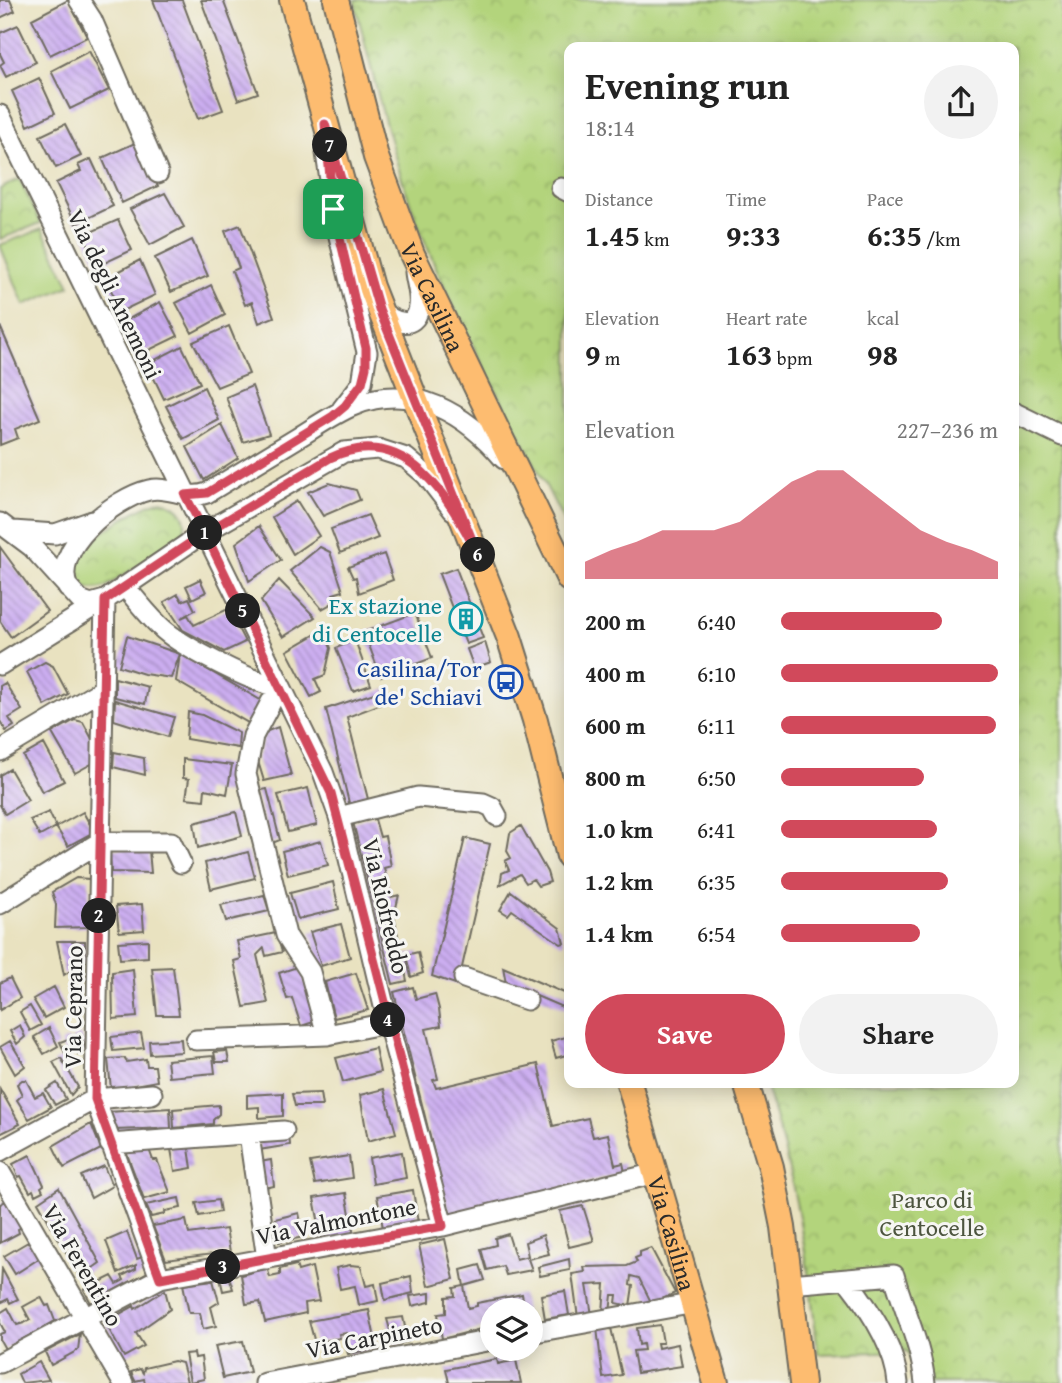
<!DOCTYPE html>
<meta charset="utf-8">
<style>
body{margin:0;font-family:"Gentium Book Plus",serif;background:#f2f2f2;color:#222;height:100vh;display:flex;flex-direction:column;font-size:26px;white-space:nowrap}
*{box-sizing:border-box;margin:0}
p{font-size:23px;color:#767676}
.icon{flex:none;width:38px;height:38px;fill:none;stroke:currentColor;stroke-width:2;stroke-linecap:round;stroke-linejoin:round}
.map{position:relative;flex:1;overflow:hidden}
.details{position:absolute;left:564px;top:42px;width:455px;height:1046px;display:flex;flex-direction:column;background:#fff;border-radius:14px;box-shadow:0 4px 18px #0003}
.details>*{flex:none}
.buttons{position:absolute;left:480px;top:1298px;display:grid;gap:14px}
.buttons a{display:grid;place-items:center;width:63px;height:63px;border-radius:50%;background:#fff;box-shadow:0 4px 18px #0003;font-size:35px}
.pin{position:absolute;display:grid;place-items:center;width:60px;height:60px;color:#fff;margin:-30px;border-radius:14px;box-shadow:0 4px 10px #0006}
.km{position:absolute;width:35px;height:35px;margin:-18px;border-radius:50%;background:#222;color:#fff;font-size:19px;line-height:35px;text-align:center}
.round{display:grid;place-items:center;flex:none;width:74px;height:74px;border-radius:37px;background:#f2f2f2}
.summary{display:flex;align-items:center;justify-content:space-between;height:119px;padding:0 21px}
h1{font-size:38px;font-weight:700;line-height:52px}
.metrics{display:grid;grid-template-columns:repeat(3,1fr);gap:10px;height:119px;padding:7px 21px}
.metrics div{display:grid;align-content:center}
.metrics b{font-size:30px;font-weight:700}
.metrics small{font-size:19px;font-weight:400}
.metrics p{font-size:19px}
.chart{height:196px;padding:14px 21px}
.chart p{display:flex;justify-content:space-between}
.chart svg{width:100%;height:126px;margin-top:7px;fill:#d1495b;opacity:.7}
.cta{display:flex;gap:14px;margin-top:auto;padding:14px 21px}
.cta a{flex:1;height:80px;border-radius:42px;background:#d1495b;color:#fff;font-size:28px;font-weight:700;line-height:80px;text-align:center}
.cta a+a{background:#f2f2f2;color:#222}
ul{padding:0 21px;list-style:none;font-size:23px}
li{display:grid;grid-template-columns:112px 84px 1fr;align-items:center;height:52px}
li i{height:18px;border-radius:9px;background:#d1495b}
.map>svg:first-child{display:block}
.green{fill:#b3d47c;stroke:#6f8054;stroke-width:2}
.park{fill:url(#park-crowns);stroke:#6f8054;stroke-width:2}
.building{fill:url(#building-back-hatch)}
.lines{fill:none;stroke-linecap:round;stroke-linejoin:round}
.minor-casing{stroke:#6e6b5f;stroke-width:23}
.major-casing{stroke:#6e6b5f;stroke-width:28}
.minor{stroke:#fff;stroke-width:19}
.major{stroke:#fdbc70;stroke-width:24}
.route-casing{stroke:#fff;stroke-width:14}
.route{stroke:#d1495b;stroke-width:9}
.labels{text-anchor:middle;dominant-baseline:central;stroke-width:6;stroke-linejoin:round;paint-order:stroke}
.street-label{font-size:24px;fill:#2b2b2b;stroke:#f6f6f2}
.culture-label{font-size:24px;fill:#0d838f;stroke:#f6f6f2;text-anchor:end}
.transit-label{font-size:24px;fill:#164399;stroke:#f6f6f2;text-anchor:end}
.park-label{font-size:24px;fill:#4d553f;stroke:#f6f6f2}
</style>
<div class="map">
<svg width="1062" height="1383" viewBox="0 0 1062 1383">
<defs>
<pattern id="park-crowns" width="20" height="18" patternUnits="userSpaceOnUse" patternTransform="scale(1.75)"><rect width="20" height="18" fill="#b3d47c"/><path d="M2 6a3 3 0 1 1 6 0M12 15a3 3 0 1 1 6 0" fill="none" stroke="#9ab66b"/></pattern>
<pattern id="building-back-hatch" width="6" height="6" patternUnits="userSpaceOnUse" patternTransform="scale(1.75)"><rect width="6" height="6" fill="#ccaef1"/><path d="M-1 5l2 2M0 0l6 6M5-1l2 2" fill="none" stroke="#a68ec3"/></pattern>
</defs>
<rect width="100%" height="100%" fill="#f6f6f2"/>
<filter id="ink" filterUnits="userSpaceOnUse"><feTurbulence type="fractalNoise" baseFrequency=".0143" numOctaves="2"/><feDisplacementMap in="SourceGraphic" scale="14" xChannelSelector="R" yChannelSelector="G"/><feConvolveMatrix kernelMatrix="1 2 1 2 8 2 1 2 1" color-interpolation-filters="sRGB"/></filter>
<filter id="wash" filterUnits="userSpaceOnUse"><feTurbulence type="fractalNoise" baseFrequency=".00686" numOctaves="4" result="noise"/><feDisplacementMap in="SourceGraphic" scale="28" xChannelSelector="R" yChannelSelector="G"/><feGaussianBlur stdDeviation="1.57" result="paint"/><feColorMatrix in="noise" values="0 0 0 0 0 0 0 0 0 0 0 0 0 0 0 0 0 1.4 0 .05"/><feComposite in="paint" operator="in"/></filter>
<g filter="url(#wash)">
<rect width="100%" height="100%" fill="#e9e2c0"/>
<path class="green" d="M42,229L70,286L24,305L0,245Z"/>
<path class="park" d="M354,0H1062V1383H920L915,1361L911,1362L908,1351L818,1354C808,1257 795,1176 765,1083H1013V47H569V532C518,426 450,315 411,205C387,139 372,69 354,0Z
M19,179L41,223L0,239V189Z
M161,501C181,505 192,520 180,539L105,587C82,595 73,578 73,557C89,540 139,505 161,501Z"/>
<g id="blocks">
<path class="building" d="M0,0H10L15,11L0,18Z
M68,0L87,37L50,55L32,19Z
M153,0H182L223,110L198,119Z
M201,0H223L258,93L238,100Z
M18,25L36,62L6,77L0,65L4,62L0,54V33Z
M89,51L109,90L70,109L51,71Z
M39,78L55,113L28,126L12,91Z
M65,124L81,156L56,168L40,136Z
M137,142L158,186L122,203L102,158Z
M91,159L113,206L76,224L56,183L81,171L78,165Z
M165,193L184,227L150,245L130,209Z
M118,220L132,250L98,266L84,235Z
M240,225L274,317L259,323L252,302L245,305L232,271L239,268L225,231Z
M192,240L208,276L171,292L155,258Z
M140,260L155,295L122,311L105,279Z
M211,285L225,315L192,333L176,303Z
M160,302L178,336L143,353L125,321Z
M0,326L40,419L15,429L18,438L0,445Z
M229,326L249,374L217,387L193,342Z
M182,346L200,383L164,399L147,364Z
M252,386L269,434L243,442L226,397Z
M204,387L219,420L183,439L166,406Z
M222,425L238,458L204,480L187,447Z
M329,483L356,490L360,500L323,516L308,492Z
M297,501L319,536L293,554L272,517Z
M368,515L378,538L340,553L331,529Z
M259,526L281,560L249,581L236,543Z
M0,547L47,611L11,637L0,621Z
M320,547L330,552L343,591L333,594L336,601L322,609L290,571Z
M384,554L393,580L359,593L356,577L353,578L348,567Z
M456,568L483,638L466,644L439,574Z
M200,579L206,592L192,599L186,586Z
M279,580L315,617L283,637L261,601Z
M178,594L182,601L189,598L195,610L181,618L188,615L194,625L228,609L245,642L224,652L183,630L164,602Z
M415,613L432,658L381,677L364,632Z
M323,630L331,648L325,675L315,679L321,692L311,697L287,651Z
M127,636L180,654L262,701L250,724L176,681L180,654L171,678L144,674L119,666Z
M355,640L371,685L353,691L336,648Z
M485,642L491,662L474,668L467,649Z
M45,662L53,666L68,694L45,706L27,672Z
M115,678L148,687L145,704L115,697Z
M5,683L22,710L9,718L14,726L6,731L0,721V686Z
M386,689L389,701L347,717L369,803L350,807L326,709Z
M115,700L174,717L168,737L114,720Z
M188,712L202,715L239,733L238,748L186,739Z
M75,720L83,722L93,741V763L75,773L52,733Z
M278,727L291,775L264,781L257,758L265,732Z
M44,744L64,781L42,792L23,756Z
M114,752L144,758L145,775L113,767Z
M183,759L232,765L227,794L205,789L204,800L186,798L189,779L183,778Z
M10,769L28,800L5,814L0,805V775Z
M308,788L317,825L288,832L278,795Z
M267,789L280,840L270,844L256,791Z
M49,812L56,827L40,836L30,820Z
M83,812L94,832L68,846L56,827Z
M236,812L242,836L198,848L194,823Z
M374,816L380,837L385,836L391,866L384,868L391,897L399,895L394,916L407,981L393,984L353,822Z
M521,826L547,872L550,882L538,886L533,879L526,883L520,874L500,885L502,873L509,870L505,861L511,858L507,851L510,833Z
M465,838L490,844L458,985L432,976Z
M321,841L328,865L288,875L282,851Z
M110,849L149,850L151,873L111,872Z
M248,852L255,878L211,889L205,863Z
M76,878L89,879V927L55,928L56,905L52,892Z
M333,882L339,909L298,919L290,893Z
M511,891L560,928L564,943L561,944L512,910L508,915L500,910Z
M264,895L269,911L226,921L221,905Z
M142,904L144,930L119,932L116,906Z
M341,924L350,957L321,966L310,932Z
M276,933L282,952L266,956L264,948L257,955L268,1003L244,1007L234,961L241,959L237,941Z
M148,940V957L120,959L118,942Z
M57,941H85V962L64,975Z
M418,952L423,973L411,977L406,955Z
M300,966L317,1021L301,1026L292,998L287,999L279,973Z
M173,967L179,1015H157L152,968Z
M503,967L569,995V1010L506,983Z
M133,969L137,1017L113,1019L112,972Z
M356,973L368,1010L334,1018L325,982Z
M10,978L20,998L0,1010V983Z
M54,987L64,1007L44,1018L33,999Z
M413,987L416,999L435,994L439,1009L441,1026L426,1029L438,1079L433,1080L436,1088L538,1064L553,1126L588,1118L593,1137L608,1134L615,1165L623,1163L625,1172L450,1217L394,992Z
M30,1006L41,1025L30,1031L20,1012Z
M20,1025L25,1037L17,1044L10,1031Z
M49,1028L58,1046L44,1054L34,1037Z
M141,1033L144,1048L113,1051L111,1037Z
M81,1034L86,1051L78,1054L72,1038Z
M569,1036V1062H568L566,1055L556,1058L551,1041Z
M68,1039L74,1052L67,1057L60,1042Z
M181,1039L182,1052L150,1054L149,1041Z
M10,1041L25,1066L15,1074L0,1047Z
M375,1048L380,1072L343,1082L336,1058Z
M227,1051L229,1062H216L214,1052Z
M213,1056L215,1073L169,1077L167,1060Z
M61,1058L78,1087L71,1095L53,1062Z
M125,1058L127,1062L146,1059L147,1066H155L157,1081L134,1085V1088L111,1089L108,1059Z
M22,1080H26L35,1097L43,1093L51,1107L29,1119L17,1100L22,1095L17,1084Z
M57,1083L66,1099L55,1105L46,1090Z
M0,1089L20,1124L0,1134Z
M384,1089L396,1133L368,1141L360,1095Z
M283,1093V1116L259,1118V1107L247,1108V1095Z
M320,1093L322,1106H295L292,1094Z
M219,1105V1114L213,1120V1124L174,1128L173,1109Z
M170,1108L171,1128L113,1130L109,1112Z
M91,1124L101,1149L64,1168L53,1146Z
M289,1134L290,1145L259,1150V1138Z
M188,1142L192,1168L175,1171L170,1144Z
M147,1144L153,1160H157L170,1192L144,1199L124,1146Z
M402,1152L406,1178L373,1184L369,1158Z
M30,1155L44,1185L41,1187L43,1191L35,1195L33,1190L30,1192L21,1176L18,1177L13,1164Z
M349,1156L352,1178L315,1184L310,1162Z
M271,1160L274,1186L265,1188L260,1162Z
M104,1166L112,1186L91,1198L81,1176Z
M59,1188L100,1263L80,1277L38,1202Z
M413,1190L418,1223L383,1228L377,1196Z
M346,1193L354,1235L322,1240L314,1198Z
M11,1198L26,1225L18,1229L19,1233L0,1243V1204Z
M179,1198L181,1208L165,1211V1214L151,1217L146,1205Z
M218,1200L220,1212L199,1216L196,1203Z
M583,1206L594,1241L569,1247L560,1211Z
M299,1213L304,1237L279,1242L275,1219Z
M186,1220L189,1234L226,1229L230,1252L166,1260L153,1226Z
M127,1232L137,1259L142,1257L148,1272L91,1303L84,1290L112,1276L117,1284L124,1280L122,1276L136,1269V1265L118,1273L106,1241Z
M508,1234L516,1259L528,1256L525,1242L543,1235L549,1254L528,1259L532,1270L506,1275L503,1266L487,1270L481,1249L496,1245L495,1238Z
M33,1239L43,1256L15,1274L4,1256Z
M445,1239L454,1279L428,1286L419,1245Z
M651,1248L675,1293L652,1304L639,1278L631,1276L630,1285L633,1286L630,1306L616,1303L617,1295H612L610,1313H603L605,1284L587,1285L592,1315L578,1318L572,1274L585,1272L584,1267L627,1266L637,1262L635,1258L640,1256V1252Z
M569,1259L570,1270L540,1276L538,1267Z
M266,1264L270,1277L280,1275V1269L296,1265L298,1271L312,1267L319,1301L305,1303L306,1313L265,1322L260,1302L246,1304L241,1275L253,1272V1266Z
M350,1265L361,1266L366,1286L375,1284L378,1301L359,1305L355,1286L340,1289L336,1268Z
M480,1265L485,1280L464,1286L468,1308L477,1306V1303L522,1294L525,1311H492V1326L442,1339L438,1314L446,1313V1297L455,1296L454,1288L464,1286L461,1270Z
M2,1269L18,1299L10,1303L8,1299L0,1303Z
M229,1276L233,1289L223,1291L220,1278Z
M411,1276L413,1293L385,1300L382,1283Z
M213,1280L219,1302L211,1307L216,1326L203,1329L200,1313H189L183,1284Z
M165,1290L170,1309L136,1333L144,1346L124,1357L105,1322L134,1306L135,1309Z
M565,1291L569,1315L545,1319L541,1295Z
M430,1293V1302L412,1306L410,1296Z
M41,1297L46,1306L49,1305L55,1321L5,1349L0,1340V1334L5,1332L0,1323V1313L8,1308L17,1325L24,1323L30,1320L23,1307Z
M369,1310L377,1348L348,1354L344,1341L349,1339L347,1333L339,1334L340,1338L315,1343L309,1321Z
M403,1317L408,1342L394,1344L387,1319Z
M610,1324L622,1375L603,1378L597,1328Z
M660,1325L663,1343H657L658,1348L678,1344L682,1366L637,1373L633,1351L644,1350L643,1344L639,1345L637,1328Z
M80,1334L78,1350L51,1365L45,1352Z
M243,1341L250,1372L223,1378L215,1346Z
M194,1353L195,1358L201,1357L204,1379L190,1382L185,1354Z
M497,1359L498,1364L516,1360L521,1383H449L446,1369Z
M174,1361L182,1363L187,1382L145,1383L144,1379L135,1381L131,1372L140,1369L143,1373L144,1368Z
M39,1362L49,1380L22,1383L18,1374Z"/>
</g>
</g>
<g filter="url(#ink)">
<use href="#blocks" fill-opacity="0" stroke="#6e6b5f" stroke-width="2"/>
<g class="lines">
<defs>
<path id="minor" d="M79,0L92,20L158,173
M0,115L323,772L339,817L388,1023L443,1226
M326,153L337,228L367,352L362,383L342,409
M561,188L569,192
M379,309C391,321 415,333 419,307C421,296 416,283 415,272
M1013,412L1062,436
M0,523L32,547L80,600L91,604L105,600L205,532L344,452L378,449L406,458L426,475L453,510
M13,531L55,534L92,521
M124,586C137,600 149,617 164,630C185,648 253,683 279,687
M68,588C50,549 114,498 149,490C169,485 187,501 207,493C238,474 268,456 299,437C317,426 335,413 355,405C414,381 467,415 504,459
M105,600L95,1099L160,1278
M0,665L101,602
M279,687L253,736L246,774L286,935L310,972L327,1035
M0,751L102,690
M339,817L418,797L483,803L492,807L497,816
M0,904L100,842H171L181,863
M464,978L527,1000
M196,1040L327,1035L377,1025
M249,1135L267,1259
M110,1144L284,1131
M0,1151L95,1099L152,1094
M0,1172L123,1383
M847,1280C869,1308 895,1346 898,1383
M790,1284L894,1275C904,1312 921,1344 925,1383
M530,1333L695,1303
M0,1363L160,1278L443,1226L656,1173
M265,1383L492,1340"/>
<g id="major">
<path d="M292,0L371,287L509,637L535,720L569,856"/>
<path id="s1" d="M336,0L376,157L412,254L569,579"/>
<path id="s2" d="M629,1083L716,1383"/>
<path d="M746,1083L771,1167L783,1227L802,1383"/>
</g>
</defs>
<use href="#minor" class="minor-casing"/>
<use href="#major" class="major-casing"/>
<use href="#minor" class="minor"/>
<use href="#major" class="major"/>
</g>
</g>
<g class="lines" filter="url(#ink)">
<defs>
<path id="route" d="M333,209L366,348V367L362,383L345,406L333,416L207,493L185,495L205,533L105,600L95,1099L160,1278L443,1226L331,793L205,533L330,458C406,422 450,498 479,557L379,309L325,124L333,209"/>
</defs>
<use href="#route" class="route-casing"/>
<use href="#route" class="route"/>
</g>
<defs>
<symbol id="building-ring" viewBox="-11 -11 22 22"><circle r="9.5" fill="#f6f6f2" stroke="#0f9aa8" stroke-width="1.5"/><path d="M-4-6H4V6H1V3H-1V6H-4ZM-2.5-4.3h1.7v1.8h-1.7ZM.8-4.3h1.7v1.8H.8ZM-2.5-1h1.7V.8h-1.7ZM.8-1h1.7V.8H.8Z" fill="#0f9aa8"/></symbol>
<symbol id="bus-ring" viewBox="-11 -11 22 22"><circle r="9.5" fill="#f6f6f2" stroke="#1a4fb4" stroke-width="1.5"/><path d="M-5-6H5V4H4V6H2V4H-2V6H-4V4H-5ZM-3.5-4V0h7V-4ZM-3.5 1.2v1.5H-2V1.2ZM2 1.2v1.5H3.5V1.2Z" fill="#1a4fb4"/></symbol>
</defs>
<g fill-rule="evenodd">
<use href="#building-ring" x="447" y="600" width="38" height="38"/>
<use href="#bus-ring" x="487" y="663" width="38" height="38"/>
</g>
<g class="labels">
<g class="street-label">
<text transform="translate(115 294) rotate(64)">Via degli Anemoni</text>
<text stroke="none"><textPath href="#s1" startOffset="313">Via Casilina</textPath></text>
<text transform="translate(386 906) rotate(77)">Via Riofreddo</text>
<text transform="translate(73 1007) rotate(-89)">Via Ceprano</text>
<text transform="translate(336 1221) rotate(-11)">Via Valmontone</text>
<text stroke="none"><textPath href="#s2" startOffset="156">Via Casilina</textPath></text>
<text transform="translate(83 1265) rotate(60)">Via Ferentino</text>
<text transform="translate(374 1337) rotate(-11)">Via Carpineto</text>
</g>
<g class="culture-label">
<text x="442" y="605">Ex stazione<tspan x="442" dy="28">di Centocelle</tspan></text>
</g>
<g class="transit-label">
<text x="482" y="668">Casilina/Tor<tspan x="482" dy="28">de' Schiavi</tspan></text>
</g>
<g class="park-label">
<text x="932" y="1199">Parco di<tspan x="932" dy="28">Centocelle</tspan></text>
</g>
</g>
</svg>
<div class="buttons">
<a><svg class="icon" aria-label="layers" viewBox="0 0 24 24"><path d="M12 4l9 5-9 5-9-5zM3 14l9 5 9-5"/></svg></a>
</div>
<div class="pin" style="left:333px;top:209px;background:#1e9e55"><svg class="icon" aria-label="arrive" viewBox="0 0 24 24"><path d="M6 21V4h12l-3 4 3 4H6"/></svg></div>
<b class="km" style="left:205px;top:533px">1</b>
<b class="km" style="left:99px;top:916px">2</b>
<b class="km" style="left:223px;top:1267px">3</b>
<b class="km" style="left:388px;top:1020px">4</b>
<b class="km" style="left:243px;top:611px">5</b>
<b class="km" style="left:478px;top:555px">6</b>
<b class="km" style="left:330px;top:145px">7</b>
<section class="details">
<div class="summary"><div><h1>Evening run</h1><p>18:14</p></div><a class="round"><svg class="icon" aria-label="share" viewBox="0 0 24 24"><path d="M12 15V3M7 8l5-5 5 5M5 13v7h14v-7"/></svg></a></div>
<div class="metrics">
<div><p>Distance</p><b>1.45<small> km</small></b></div>
<div><p>Time</p><b>9:33</b></div>
<div><p>Pace</p><b>6:35<small> /km</small></b></div>
</div>
<div class="metrics">
<div><p>Elevation</p><b>9<small> m</small></b></div>
<div><p>Heart rate</p><b>163<small> bpm</small></b></div>
<div><p>kcal</p><b>98</b></div>
</div>
<div class="chart"><p><span>Elevation</span>227–236 m</p>
<svg viewBox="0 0 160 44" preserveAspectRatio="none"><path d="M0 44V38L10 34L20 31L30 27L40 27L50 27L60 24L70 17L80 10L90 6L100 6L110 13L120 20L130 27L140 31L150 34L160 38V44z"/></svg>
</div>
<ul>
<li><b>200 m</b>6:40<i style="width:74%"></i></li>
<li><b>400 m</b>6:10<i style="width:100%"></i></li>
<li><b>600 m</b>6:11<i style="width:99%"></i></li>
<li><b>800 m</b>6:50<i style="width:66%"></i></li>
<li><b>1.0 km</b>6:41<i style="width:72%"></i></li>
<li><b>1.2 km</b>6:35<i style="width:77%"></i></li>
<li><b>1.4 km</b>6:54<i style="width:64%"></i></li>
</ul>
<div class="cta"><a>Save</a><a>Share</a></div>
</section>
</div>
